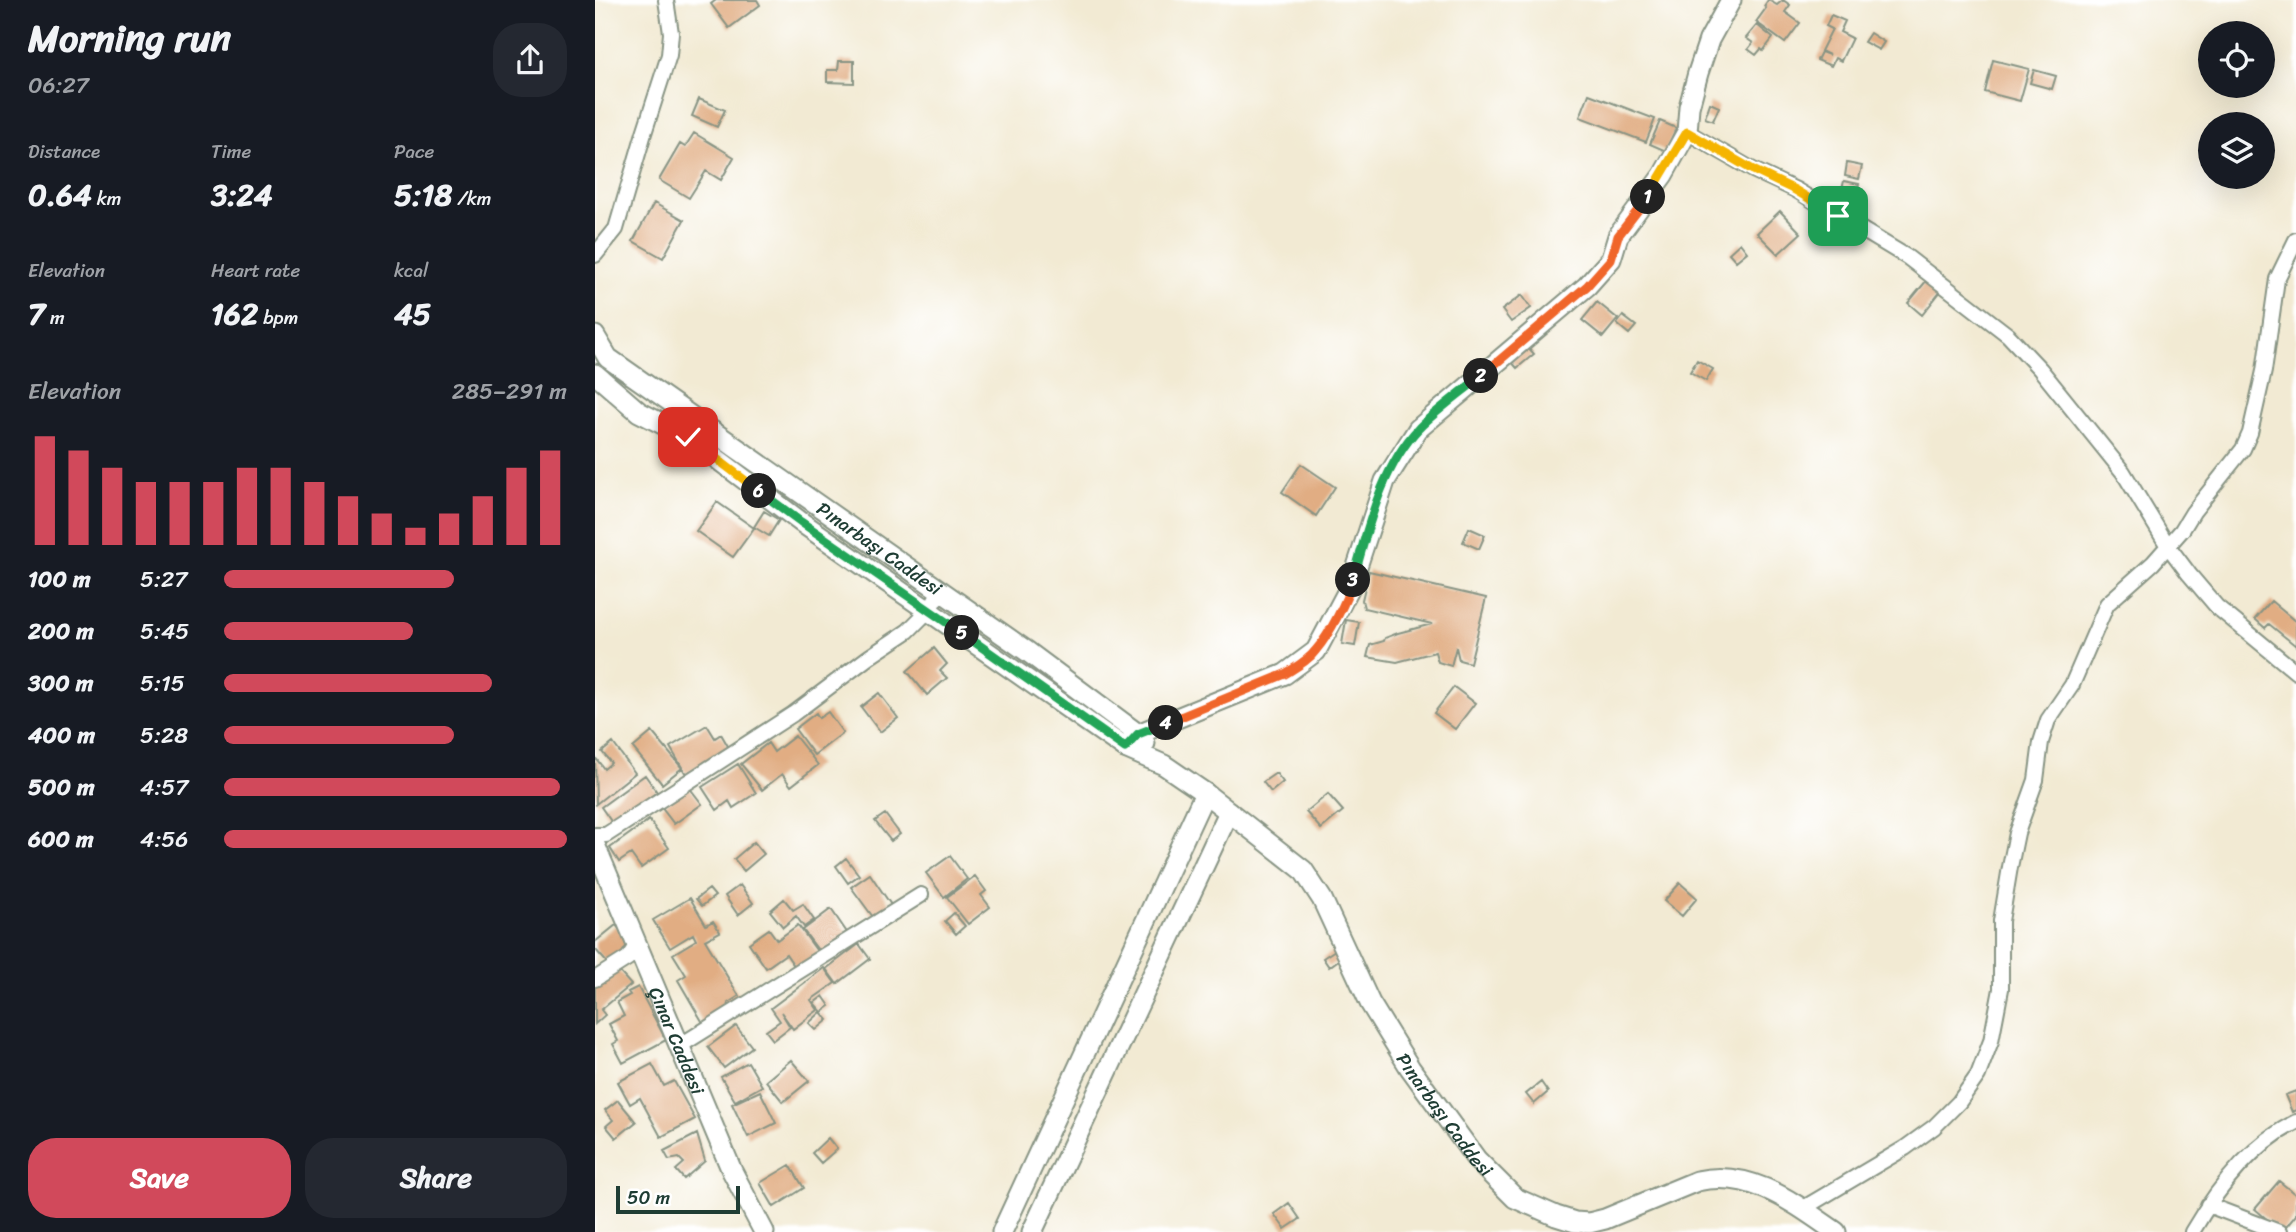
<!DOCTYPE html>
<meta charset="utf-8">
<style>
body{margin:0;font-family:Sriracha,sans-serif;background:#242831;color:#f1f3f6;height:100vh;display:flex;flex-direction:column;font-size:26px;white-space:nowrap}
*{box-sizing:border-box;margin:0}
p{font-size:23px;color:#9ea1a6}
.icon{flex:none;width:38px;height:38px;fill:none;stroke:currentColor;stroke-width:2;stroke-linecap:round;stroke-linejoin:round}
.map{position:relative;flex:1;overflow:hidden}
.sheet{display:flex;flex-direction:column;background:#171b24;width:595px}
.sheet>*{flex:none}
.buttons{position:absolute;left:1603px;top:21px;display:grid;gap:14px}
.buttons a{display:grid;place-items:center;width:77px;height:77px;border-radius:50%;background:#171b24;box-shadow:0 7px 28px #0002;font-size:35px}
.scale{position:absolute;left:21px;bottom:18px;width:124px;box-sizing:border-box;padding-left:7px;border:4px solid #1f3d34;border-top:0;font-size:19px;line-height:24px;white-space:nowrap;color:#1f3d34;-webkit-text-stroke:5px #fff;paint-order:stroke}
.pin{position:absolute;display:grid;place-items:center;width:60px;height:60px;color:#fff;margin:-30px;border-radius:14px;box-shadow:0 4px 10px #0006}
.km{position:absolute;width:35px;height:35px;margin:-18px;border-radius:50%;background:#222;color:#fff;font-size:19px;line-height:35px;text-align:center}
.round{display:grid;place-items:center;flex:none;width:74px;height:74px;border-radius:28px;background:#242831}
.summary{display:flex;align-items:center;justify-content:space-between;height:119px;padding:0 28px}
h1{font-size:38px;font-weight:800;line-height:52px}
.metrics{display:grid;grid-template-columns:repeat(3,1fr);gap:10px;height:119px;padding:7px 28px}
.metrics div{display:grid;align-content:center}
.metrics b{font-size:30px;font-weight:800}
.metrics small{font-size:19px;font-weight:400}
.metrics p{font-size:19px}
.chart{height:196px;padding:14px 28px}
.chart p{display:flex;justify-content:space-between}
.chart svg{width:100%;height:126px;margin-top:7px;stroke:#d1495b;stroke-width:6}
.action{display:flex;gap:14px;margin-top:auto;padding:14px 28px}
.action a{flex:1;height:80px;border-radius:28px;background:#d1495b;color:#fff;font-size:28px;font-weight:800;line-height:80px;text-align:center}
.action a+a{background:#242831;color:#f1f3f6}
ul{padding:0 28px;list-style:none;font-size:23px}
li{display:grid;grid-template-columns:112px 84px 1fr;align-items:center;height:52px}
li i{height:18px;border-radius:9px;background:#d1495b}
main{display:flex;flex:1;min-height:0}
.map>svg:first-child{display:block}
.building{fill:#e1ad83}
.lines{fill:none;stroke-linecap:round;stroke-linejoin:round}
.minor-casing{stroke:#889484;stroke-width:18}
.tertiary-casing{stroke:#889484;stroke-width:23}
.minor{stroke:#fff;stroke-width:14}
.tertiary{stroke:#fff;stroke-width:19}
.split-1-casing{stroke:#fff;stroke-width:14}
.split-2-casing{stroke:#fff;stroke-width:14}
.split-3-casing{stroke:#fff;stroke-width:14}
.split-4-casing{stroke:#fff;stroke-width:14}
.split-5-casing{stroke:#fff;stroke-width:14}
.split-6-casing{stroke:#fff;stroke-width:14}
.split-7-casing{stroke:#fff;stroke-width:14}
.split-1{stroke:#f5b400;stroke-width:9}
.split-2{stroke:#f0652b;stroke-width:9}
.split-3{stroke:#22a559;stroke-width:9}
.split-4{stroke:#f0652b;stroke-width:9}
.split-5{stroke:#22a559;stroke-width:9}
.split-6{stroke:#22a559;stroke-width:9}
.split-7{stroke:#f5b400;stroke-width:9}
.labels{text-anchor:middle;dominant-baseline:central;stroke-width:6;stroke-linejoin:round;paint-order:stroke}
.street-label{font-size:19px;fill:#1f3d34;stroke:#fff}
</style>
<main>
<section class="sheet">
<div class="summary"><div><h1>Morning run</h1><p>06:27</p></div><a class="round"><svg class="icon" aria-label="share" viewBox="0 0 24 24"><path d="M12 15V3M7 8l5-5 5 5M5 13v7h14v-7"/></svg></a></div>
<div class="metrics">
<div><p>Distance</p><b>0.64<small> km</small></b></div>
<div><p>Time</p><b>3:24</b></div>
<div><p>Pace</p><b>5:18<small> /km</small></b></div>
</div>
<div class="metrics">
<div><p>Elevation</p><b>7<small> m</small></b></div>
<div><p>Heart rate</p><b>162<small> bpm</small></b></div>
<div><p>kcal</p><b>45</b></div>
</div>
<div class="chart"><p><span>Elevation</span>285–291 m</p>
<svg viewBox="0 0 160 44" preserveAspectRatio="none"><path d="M5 44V6M15 44V11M25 44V17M35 44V22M45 44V22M55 44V22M65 44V17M75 44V17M85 44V22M95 44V27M105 44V33M115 44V38M125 44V33M135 44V27M145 44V17M155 44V11"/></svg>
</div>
<ul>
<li><b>100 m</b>5:27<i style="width:67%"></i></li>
<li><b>200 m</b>5:45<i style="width:55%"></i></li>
<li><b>300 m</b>5:15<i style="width:78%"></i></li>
<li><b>400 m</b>5:28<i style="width:67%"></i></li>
<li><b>500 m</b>4:57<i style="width:98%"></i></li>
<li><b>600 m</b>4:56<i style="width:100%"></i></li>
</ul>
<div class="action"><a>Save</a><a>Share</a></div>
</section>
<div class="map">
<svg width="1701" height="1232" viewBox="0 0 1701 1232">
<rect width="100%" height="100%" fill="#fff"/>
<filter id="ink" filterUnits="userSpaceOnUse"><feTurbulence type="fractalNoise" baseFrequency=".0143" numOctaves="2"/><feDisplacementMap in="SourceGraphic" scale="14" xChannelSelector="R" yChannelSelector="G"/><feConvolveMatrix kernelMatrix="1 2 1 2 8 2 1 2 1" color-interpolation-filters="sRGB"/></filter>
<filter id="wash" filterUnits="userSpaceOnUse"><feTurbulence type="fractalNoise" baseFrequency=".00686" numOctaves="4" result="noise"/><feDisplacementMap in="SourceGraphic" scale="28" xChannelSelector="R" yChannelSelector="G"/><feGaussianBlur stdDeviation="1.57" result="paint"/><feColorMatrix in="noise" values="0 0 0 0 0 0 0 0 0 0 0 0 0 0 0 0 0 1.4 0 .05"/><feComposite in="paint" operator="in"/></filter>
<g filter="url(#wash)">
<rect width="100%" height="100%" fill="#f2ead3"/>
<g id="blocks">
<path class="building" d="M121,0H162L165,5L134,28L116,4Z
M1173,0L1182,5L1188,0L1195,5L1190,12L1205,23L1190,43L1161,22L1171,8L1169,6Z
M1236,15L1250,21L1245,32L1257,38L1246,61L1240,58L1236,66L1222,60L1226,52L1234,55L1226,51L1237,29L1231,26Z
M1162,25L1178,38L1168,51L1166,49L1161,55L1153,49L1158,43L1151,38Z
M1275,33L1289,42L1284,50L1269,42Z
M1398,60L1434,69L1425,101L1390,92Z
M244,61H259V83L232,82V70H243Z
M1439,70L1461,76L1457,89L1435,83Z
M994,94L1060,119L1051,142L985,117Z
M104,99L130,110L122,127L97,116Z
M1115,103L1124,107L1118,121L1110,118Z
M1065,121L1081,128L1071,151L1055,144Z
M99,133L139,157L126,180L111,171L94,198L64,180L85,144L90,147Z
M1252,163L1267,166L1264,179L1250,176Z
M1249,181L1264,184L1260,201L1245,198Z
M59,203L89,220L68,258L38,241Z
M1185,211L1206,233L1183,254L1162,233Z
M1145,243L1152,252L1141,261L1134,253Z
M1332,280L1346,291L1327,315L1313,303Z
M927,295L936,308L916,322L907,310Z
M1002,302L1023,319L1008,337L987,320Z
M1028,316L1041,326L1034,334L1022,324Z
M932,346L939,354L922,368L915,360Z
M1102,360L1118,369L1111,381L1095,372Z
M706,464L740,487L721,516L687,492Z
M122,502L159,528L138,557L101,531Z
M169,511L184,520L174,536L159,527Z
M874,528L890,535L884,549L868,542Z
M774,571L891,598L875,663L864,660L861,647L856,666L843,662L840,652L802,662L772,657L775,645L789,641L790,638L803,633L837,624L769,608L767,600Z
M1676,601L1701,622V646L1674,624L1670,628L1660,619Z
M751,620L764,622L760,646L747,644Z
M339,648L352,664L345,671L352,678L332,695L312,671Z
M859,687L880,703L860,729L839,713Z
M284,693L303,718L285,732L266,707Z
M233,712L248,733L219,755L200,729L221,713L224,718Z
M112,725L120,738L126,734L134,748L91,774L75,747Z
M57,732L87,768L67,784L38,748Z
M200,736L223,765L196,786L187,774L167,790L146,764L173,743L179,752Z
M18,743L40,773L1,804L0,757L9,769L16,763L7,752Z
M143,764L161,793L138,808L134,801L122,810L107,787Z
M681,773L688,782L676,792L668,782Z
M50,775L62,792L18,824L6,807Z
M94,787L107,804L79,824L66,807Z
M733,794L748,811L726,829L711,812Z
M290,814L305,834L296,841L280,821Z
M54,820L74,848L46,868L36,854L24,862L15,848Z
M159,842L169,854L149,871L139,859Z
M355,856L372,879L349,897L331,873Z
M251,858L264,875L253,883L241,866Z
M275,874L296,905L278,917L256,887Z
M380,876L391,891L386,895L395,907L373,924L352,897Z
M1085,883L1102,898L1087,916L1069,901Z
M145,885L158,903L143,915L130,896Z
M114,889L120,896L107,906L101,899Z
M95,898L111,925L118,921L125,932L110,940L144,996L133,1003L138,1012L111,1028L83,980L91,975L78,954L101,940L98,934L75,948L58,920Z
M189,899L198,910L208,904L219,920L209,927L201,916L188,927L175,911Z
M236,909L253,934L226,954L208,930Z
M359,913L370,926L361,934L350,921Z
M21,925L39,946L15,966L0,949V942Z
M203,925L224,954L202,970L191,954L171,968L154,943L174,929L182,940Z
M264,944L275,959L242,984L231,969Z
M740,950L746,958L734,967L728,958Z
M21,968L36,985L6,1010L10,1015L0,1024V986Z
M229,968L240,983L216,1000L223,1010L198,1029L186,1012L195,1027L178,1040L171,1031L185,1021L176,1008Z
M43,987L71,1040L28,1063L18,1044L23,1041L14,1024L29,1016L22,1002L35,995L33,992Z
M228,996L235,1006L227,1012L219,1003Z
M226,1012L233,1020L221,1030L214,1023Z
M141,1026L157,1047L129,1068L113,1047Z
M196,1060L214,1081L188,1102L171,1081Z
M153,1062L167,1086L140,1101L126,1077Z
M57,1064L69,1086L79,1081L100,1119L66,1137L45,1098L35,1104L23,1082Z
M946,1082L953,1092L939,1104L931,1094Z
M165,1091L181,1123L153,1137L137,1104Z
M1701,1091V1110L1697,1112L1690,1095Z
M23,1100L41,1122L21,1138L11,1126L18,1120L10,1110Z
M102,1134L110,1161L89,1179L81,1170L89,1163L84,1158L74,1160L69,1151Z
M233,1138L242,1149L226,1163L217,1153Z
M195,1165L209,1188L179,1207L165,1183Z
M1684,1181L1701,1195V1215L1687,1232L1660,1209Z
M694,1203L705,1219L690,1229L679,1214Z"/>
</g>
</g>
<g filter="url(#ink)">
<use href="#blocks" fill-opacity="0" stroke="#889484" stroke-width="2"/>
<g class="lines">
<defs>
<path id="minor" d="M1092,132L1158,170L1201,190L1312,257L1413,335L1445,369L1528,472L1573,546L1594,574L1622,607L1701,672
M0,255L21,229L49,133L74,55L76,33L71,0
M0,835H11L198,714L274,657L313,631L334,610L345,591
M0,979L33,958L43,943
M86,1045L326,895
M1613,1205L1684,1232
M1207,1209L1310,1148L1339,1127L1364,1102L1383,1075L1396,1041L1406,989V921L1415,867L1422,833L1441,780L1446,742L1453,720L1477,685L1512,604L1558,563L1587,530L1598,512L1648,449L1655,433L1669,371L1682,279L1701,240
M1597,1232C1622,1189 1655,1145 1701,1122"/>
<g id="tertiary">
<path id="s1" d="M0,336L13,358L433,652L543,734L550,743"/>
<path id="s2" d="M0,374L44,412L93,437L206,522L530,748L569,765L610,793L708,870L727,899L775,1003L815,1068L882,1160L920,1198L961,1216L980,1222L994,1223L1010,1219L1102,1181C1156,1169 1199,1203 1241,1232"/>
<path d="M530,748L543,734L690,674L721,651L756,585L790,481L823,429L992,286L1016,259L1023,236L1068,175L1092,132L1094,107L1103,73L1114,40L1136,0"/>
<path id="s3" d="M0,845L137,1171L169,1232"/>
<path d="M407,1232L610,793"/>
<path d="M437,1232L634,812"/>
</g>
</defs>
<use href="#minor" class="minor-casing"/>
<use href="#tertiary" class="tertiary-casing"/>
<use href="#minor" class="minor"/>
<use href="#tertiary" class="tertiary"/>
</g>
</g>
<g class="lines" filter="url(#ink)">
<defs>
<path id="split-1" d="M1053,197L1092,132L1158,170L1200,190L1243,216"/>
<path id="split-2" d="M886,376L992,286L1016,259L1023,236L1053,197"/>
<path id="split-3" d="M758,580C773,528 786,468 824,428C843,409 866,393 886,376"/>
<path id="split-4" d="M571,723L690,674C701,667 713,661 721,650C735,634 752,600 758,580"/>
<path id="split-5" d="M367,633L530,748L543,734L571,723"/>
<path id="split-6" d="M164,491L206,522L367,633"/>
<path id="split-7" d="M93,437L164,491"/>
</defs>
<use href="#split-1" class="split-1-casing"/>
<use href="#split-2" class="split-2-casing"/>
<use href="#split-3" class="split-3-casing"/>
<use href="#split-4" class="split-4-casing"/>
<use href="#split-5" class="split-5-casing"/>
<use href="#split-6" class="split-6-casing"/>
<use href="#split-7" class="split-7-casing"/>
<use href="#split-1" class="split-1"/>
<use href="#split-2" class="split-2"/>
<use href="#split-3" class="split-3"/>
<use href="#split-4" class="split-4"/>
<use href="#split-5" class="split-5"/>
<use href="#split-6" class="split-6"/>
<use href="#split-7" class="split-7"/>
</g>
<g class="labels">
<g class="street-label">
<text stroke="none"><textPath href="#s1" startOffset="357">Pınarbaşı Caddesi</textPath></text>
<text stroke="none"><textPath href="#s3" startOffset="212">Çınar Caddesi</textPath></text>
<text stroke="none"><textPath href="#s2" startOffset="1150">Pınarbaşı Caddesi</textPath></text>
</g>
</g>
</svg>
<div class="buttons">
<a><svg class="icon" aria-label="locate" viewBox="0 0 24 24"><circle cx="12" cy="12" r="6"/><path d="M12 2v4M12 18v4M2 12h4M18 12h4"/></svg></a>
<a><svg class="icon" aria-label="layers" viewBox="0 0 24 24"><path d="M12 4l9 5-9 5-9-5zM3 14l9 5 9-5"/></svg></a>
</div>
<div class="scale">50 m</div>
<div class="pin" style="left:1243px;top:216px;background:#1e9e55"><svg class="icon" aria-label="arrive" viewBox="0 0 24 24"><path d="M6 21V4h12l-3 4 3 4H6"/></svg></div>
<div class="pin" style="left:93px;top:437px;background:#d93025"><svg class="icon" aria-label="check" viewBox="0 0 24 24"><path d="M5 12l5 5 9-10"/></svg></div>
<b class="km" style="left:1053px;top:197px">1</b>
<b class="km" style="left:886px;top:376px">2</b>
<b class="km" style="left:758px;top:580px">3</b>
<b class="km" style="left:571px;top:723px">4</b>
<b class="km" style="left:367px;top:633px">5</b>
<b class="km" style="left:164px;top:491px">6</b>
</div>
</main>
